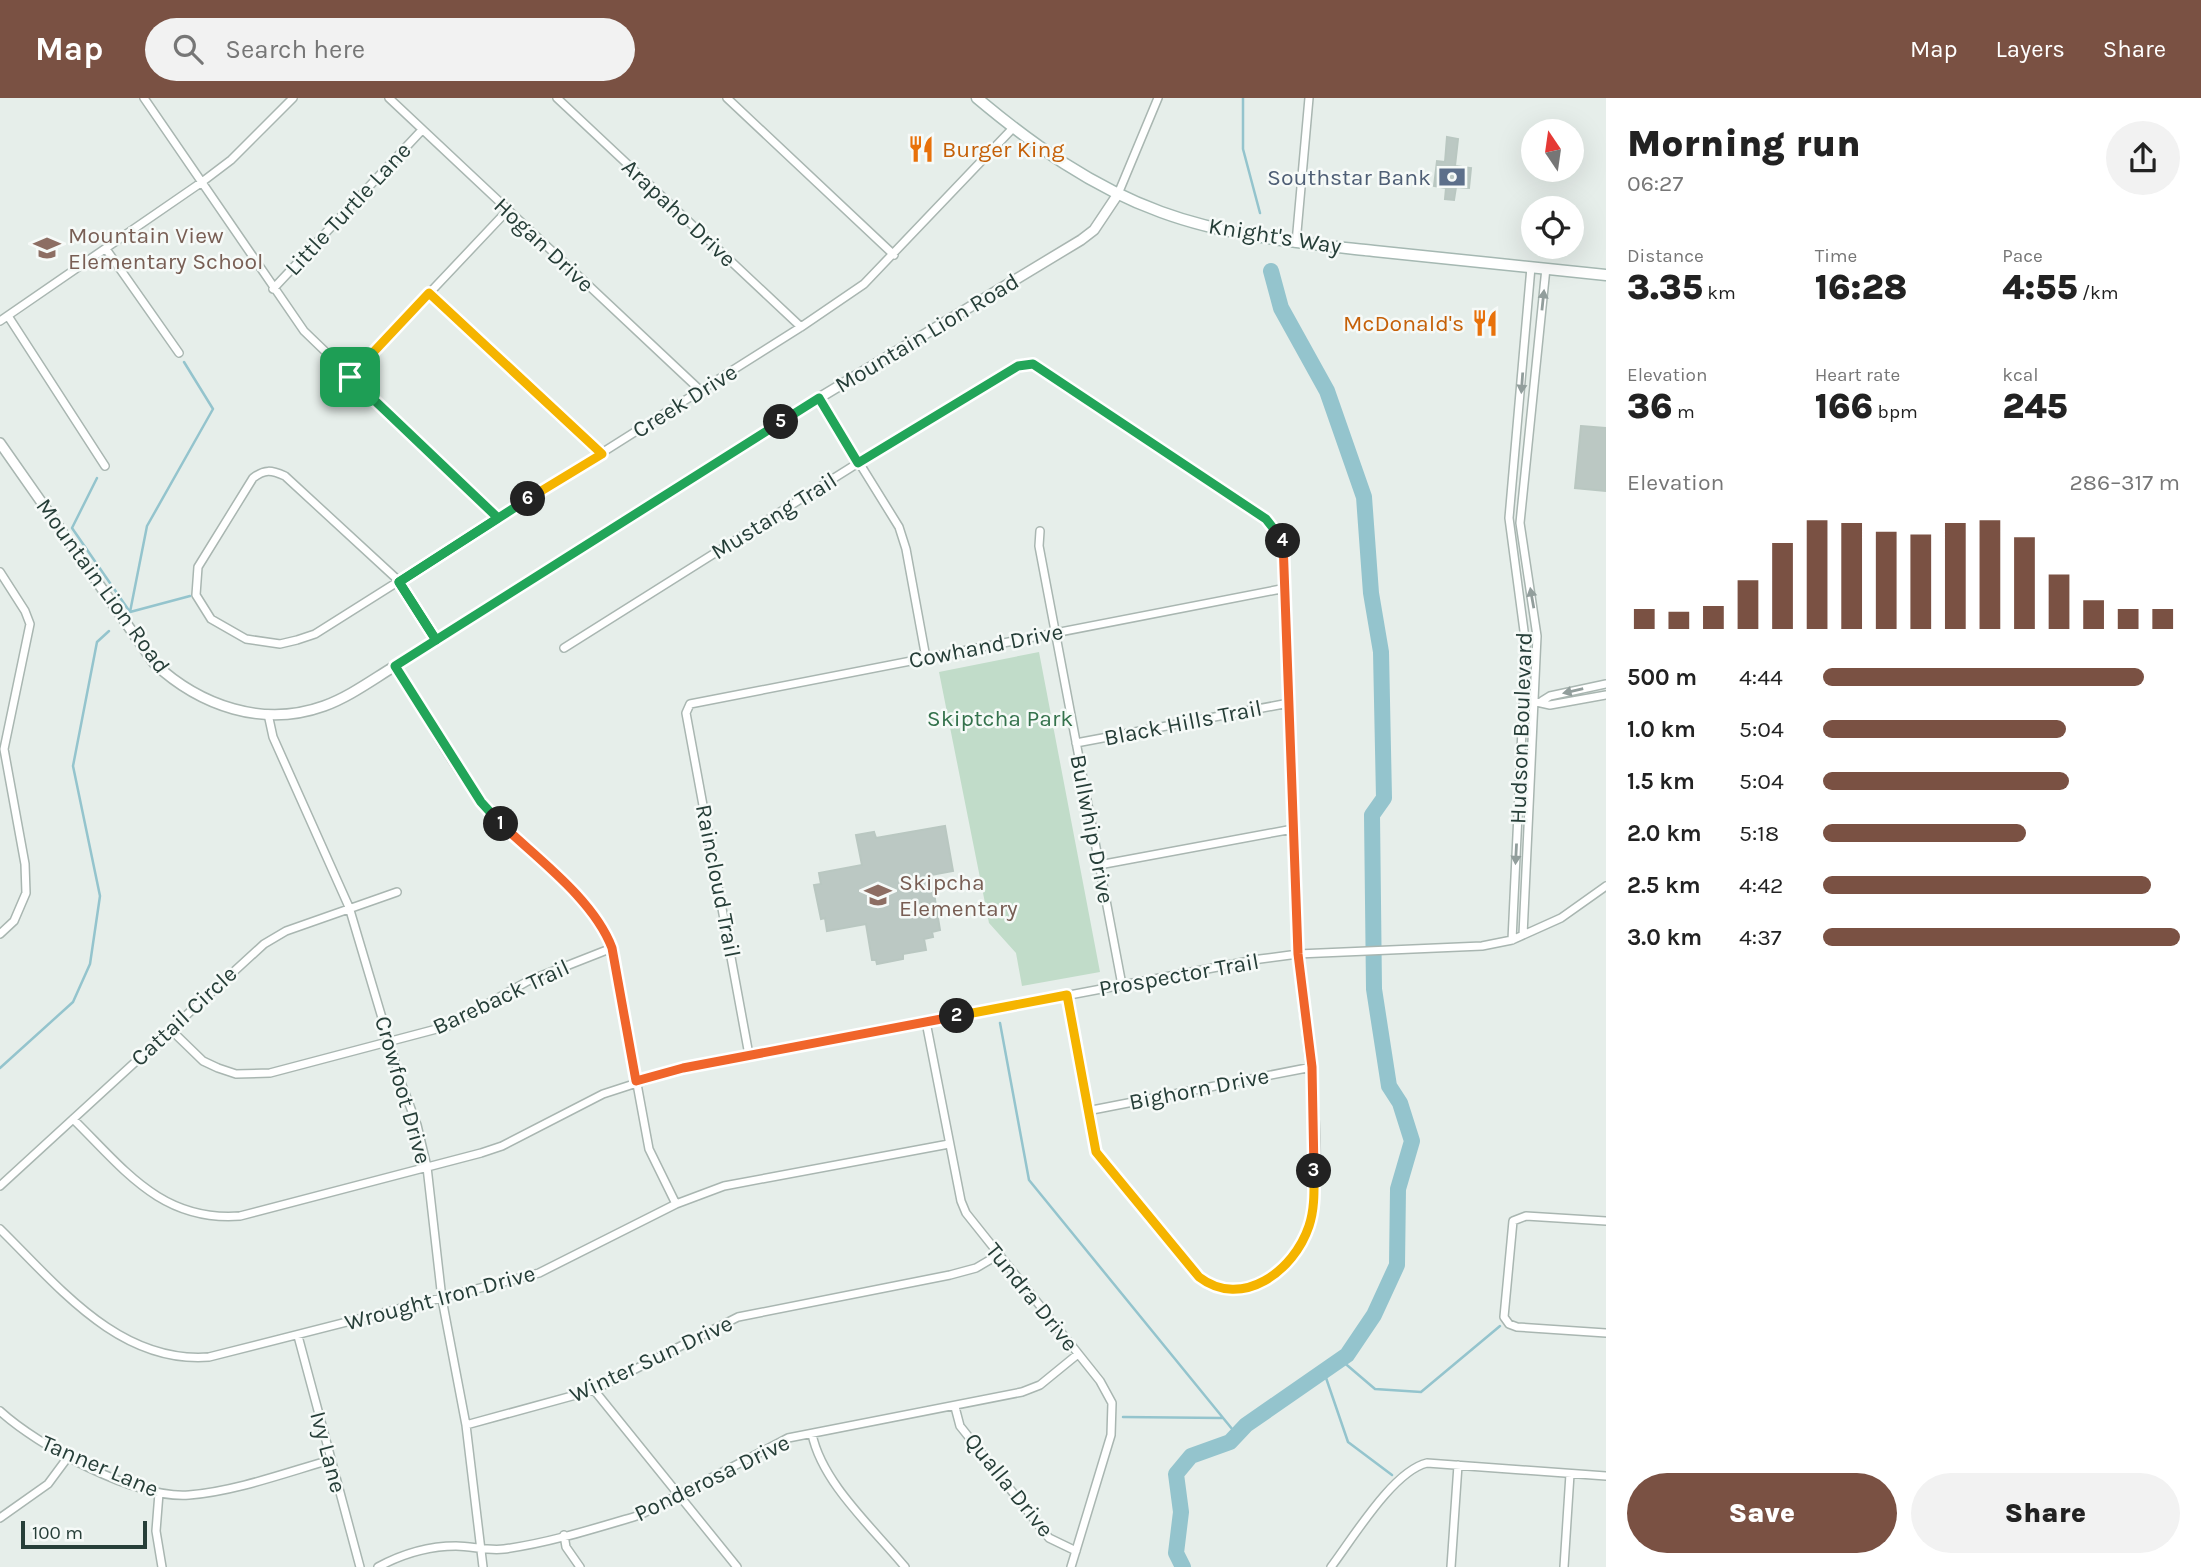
<!DOCTYPE html>
<meta charset="utf-8">
<style>
body{margin:0;font-family:Karla,sans-serif;background:#f2f2f2;color:#222;height:100vh;display:flex;flex-direction:column;font-size:26px;white-space:nowrap}
*{box-sizing:border-box;margin:0}
p{font-size:23px;color:#767676}
.icon{flex:none;width:38px;height:38px;fill:none;stroke:currentColor;stroke-width:2;stroke-linecap:round;stroke-linejoin:round}
.map{position:relative;flex:1;overflow:hidden}
.side{display:flex;flex-direction:column;background:#fff;width:595px}
.side>*{flex:none}
.needle{width:46px;rotate:347deg}
.tools{position:absolute;left:1521px;top:21px;display:grid;gap:14px}
.tools a{display:grid;place-items:center;width:63px;height:63px;border-radius:50%;background:#fff;box-shadow:0 7px 28px #0002;font-size:35px}
.scale{position:absolute;left:21px;bottom:18px;width:126px;box-sizing:border-box;padding-left:7px;border:4px solid #263e38;border-top:0;font-size:19px;line-height:24px;white-space:nowrap;color:#263e38;-webkit-text-stroke:5px #f6faf8;paint-order:stroke}
.pin{position:absolute;display:grid;place-items:center;width:60px;height:60px;color:#fff;margin:-30px;border-radius:14px;box-shadow:0 4px 10px #0006}
.km{position:absolute;width:35px;height:35px;margin:-18px;border-radius:50%;background:#222;color:#fff;font-size:19px;line-height:35px;text-align:center}
.round{display:grid;place-items:center;flex:none;width:74px;height:74px;border-radius:37px;background:#f2f2f2}
.head{display:flex;align-items:center;justify-content:space-between;height:119px;padding:0 21px}
h1{font-size:38px;font-weight:800;line-height:52px}
.metrics{display:grid;grid-template-columns:repeat(3,1fr);gap:10px;height:119px;padding:7px 21px}
.metrics div{display:grid;align-content:center}
.metrics b{font-size:35px;font-weight:800}
.metrics small{font-size:19px;font-weight:400}
.metrics p{font-size:19px}
.chart{height:196px;padding:14px 21px}
.chart p{display:flex;justify-content:space-between}
.chart svg{width:100%;height:126px;margin-top:7px;stroke:#7a5143;stroke-width:6}
.primary-button{display:flex;gap:14px;margin-top:auto;padding:14px 21px}
.primary-button a{flex:1;height:80px;border-radius:42px;background:#7a5143;color:#fff;font-size:28px;font-weight:800;line-height:80px;text-align:center}
.primary-button a+a{background:#f2f2f2;color:#222}
ul{padding:0 21px;list-style:none;font-size:23px}
li{display:grid;grid-template-columns:112px 84px 1fr;align-items:center;height:52px}
li i{height:18px;border-radius:9px;background:#7a5143}
header{display:flex;align-items:center;gap:42px;box-sizing:border-box;height:98px;padding:0 35px;background:#7a5143;color:#fff}
header strong{font-size:33px}
nav{display:flex;gap:38px;margin-inline-start:auto;font-size:24px}
.search{width:490px;height:63px;background:#f2f2f2;display:flex;align-items:center;gap:18px;box-sizing:border-box;padding:0 24px;border-radius:38px;color:#767676;font-size:26px}
main{display:flex;flex:1;min-height:0}
.map>svg:first-child{display:block}
.green{fill:#c1dcc9}
.lines{fill:none;stroke-linecap:round;stroke-linejoin:round}
.stream{stroke:#94c4cd;stroke-width:2.5}
.river{stroke:#94c4cd;stroke-width:16}
.building{fill:#bbc8c3;stroke:#b9c7c1;stroke-width:2}
.minor-casing{stroke:#a9b6b1;stroke-width:10}
.tertiary-casing{stroke:#a9b6b1;stroke-width:12}
.secondary-casing{stroke:#a5b8b2;stroke-width:13}
.minor{stroke:#fff;stroke-width:7}
.tertiary{stroke:#fff;stroke-width:9}
.secondary{stroke:#fff;stroke-width:10}
.oneway{fill:#929e9c}
.split-1-casing{stroke:#fff;stroke-width:14}
.split-2-casing{stroke:#fff;stroke-width:14}
.split-3-casing{stroke:#fff;stroke-width:14}
.split-4-casing{stroke:#fff;stroke-width:14}
.split-5-casing{stroke:#fff;stroke-width:14}
.split-6-casing{stroke:#fff;stroke-width:14}
.split-7-casing{stroke:#fff;stroke-width:14}
.split-1{stroke:#22a559;stroke-width:9}
.split-2{stroke:#f0652b;stroke-width:9}
.split-3{stroke:#f5b400;stroke-width:9}
.split-4{stroke:#f0652b;stroke-width:9}
.split-5{stroke:#22a559;stroke-width:9}
.split-6{stroke:#22a559;stroke-width:9}
.split-7{stroke:#f5b400;stroke-width:9}
.labels{text-anchor:middle;dominant-baseline:central;stroke-width:5;stroke-linejoin:round;paint-order:stroke}
.food-label{font-size:23px;fill:#c56008;stroke:#f6faf8;text-anchor:start}
.service-label{font-size:23px;fill:#4e5e75;stroke:#f6faf8;text-anchor:end}
.street-label{font-size:23px;fill:#263e38;stroke:#f6faf8}
.education-label{font-size:23px;fill:#785e54;stroke:#f6faf8;text-anchor:start}
.park-label{font-size:23px;fill:#34724c;stroke:#f6faf8}
</style>
<header>
<strong>Map</strong>
<div class="search"><svg class="icon" aria-label="search" viewBox="0 0 24 24"><circle cx="10" cy="10" r="6"/><path d="M15 15l6 6"/></svg>Search here</div>
<nav><a>Map</a><a>Layers</a><a>Share</a></nav>
</header>
<main>
<div class="map">
<svg width="1606" height="1469" viewBox="0 0 1606 1469">
<rect width="100%" height="100%" fill="#e6eeea"/>
<path class="green" d="M1039,554L1100,874L1022,888L1016,855L989,825L939,574Z"/>
<g class="lines">
<path class="stream" d="M1243,0V51L1260,115
M97,380L72,430L130,514
M130,514L147,428L213,311L184,264
M130,514L190,498
M1000,925L1029,1082L1237,1337
M0,970L73,904L90,866L100,798L73,668L97,544L109,533
M1341,1262L1375,1291L1421,1294L1500,1228
M1324,1274L1348,1344L1392,1377
M1123,1319L1222,1320"/>
<path class="river" d="M1183,1469L1176,1455L1181,1414L1176,1376L1191,1358L1230,1344L1246,1327L1347,1257L1374,1217L1397,1167L1398,1091L1412,1043L1400,1005L1389,988L1374,891L1372,717L1384,700L1381,554L1371,495L1364,399L1327,293L1281,210L1271,173"/>
</g>
<path class="building" d="M1447,39L1458,41L1455,68L1471,70L1469,90L1456,89L1454,102L1445,101L1446,90L1434,88L1437,63L1445,64Z
M1581,328L1606,330V393L1575,390Z
M945,728L953,773L931,777L940,832L932,834L933,839L924,841L926,852L903,856V861L877,866L876,862H872L866,826L827,833L825,820L821,821L814,787L821,786L819,775L862,767L856,737L874,734L876,740Z"/>
<g class="lines">
<defs>
<path id="minor" d="M144,0L304,233L498,420
M389,0L701,293
M557,0L801,229
M727,0L894,157
M1118,96L1158,0
M1296,145L1309,0
M106,151L179,255
M273,191L422,32
M429,195L602,356
M8,218L105,368
M0,223L202,84L231,62L293,0
M350,279L507,113
M819,300L899,429L906,451L926,560
M1040,433L1039,448L1122,887
M0,474L25,513L30,526L4,651L25,766L26,795L14,823L0,836
M436,542L399,483L285,378C271,372 265,371 253,380L198,469L196,497L211,521L246,541L280,546L297,542L315,536L399,483L801,229L864,186L1013,30
M564,550L858,365L1026,265L1033,266L1266,421L1283,442C1292,580 1288,718 1298,855C1303,939 1324,1023 1313,1108C1307,1159 1249,1218 1199,1179L1096,1053L1067,897
M395,568C423,613 449,662 481,704C520,755 590,789 612,850L649,1051L676,1106
M1532,603L1550,607L1606,597
M1542,603L1550,598L1606,586
M268,616L273,639L349,809L402,987L417,1027L427,1069L442,1201L466,1327L483,1469
M1076,645L1289,605
M1099,767L1293,731
M1523,837L1537,538L1520,425L1546,170
M1512,842L1526,548L1509,420L1531,169
M926,924L961,1103L966,1115L1100,1283L1112,1305L1111,1337L1071,1469
M170,931L203,963L218,970L236,976L270,975L448,928L528,883L612,850
M749,957L686,615L690,606L1286,490
M1087,1013L1312,969
M73,1021C124,1071 161,1124 240,1118L481,1055L502,1048L603,996L683,970L1260,861L1298,856L1482,848L1512,842L1561,820L1606,788
M0,1088L264,846L286,833L397,794
M1606,1123L1526,1118L1513,1123L1504,1219L1509,1226L1517,1229L1606,1235
M0,1131C58,1188 119,1266 209,1259L539,1175L676,1106L724,1088L949,1046
M298,1238L360,1469
M594,1292L737,1469
M955,1309L960,1328L1049,1440L1076,1453
M0,1313C38,1348 136,1401 189,1397C236,1393 285,1375 330,1362
M466,1327L594,1292L738,1219L950,1177L976,1170L998,1157
M812,1336C822,1385 873,1430 905,1469
M159,1395L156,1433L162,1469
M0,1420L48,1386L68,1359
M564,1437L566,1449L580,1469
M378,1469C402,1456 428,1448 456,1448C472,1448 487,1453 504,1451C549,1445 596,1430 640,1417L788,1340L1022,1294L1040,1287L1078,1256
M1331,1469C1353,1440 1393,1373 1427,1365L1606,1378
M1451,1469L1458,1367
M1564,1469L1570,1376"/>
<path id="tertiary" d="M0,345L154,565C200,608 263,630 324,608C349,599 372,582 395,568L819,300L1081,142L1094,132L1118,96"/>
<path id="secondary" d="M977,0C1033,47 1092,89 1161,114C1229,139 1302,145 1374,153C1451,161 1529,169 1606,177"/>
</defs>
<use href="#minor" class="minor-casing"/>
<use href="#tertiary" class="tertiary-casing"/>
<use href="#secondary" class="secondary-casing"/>
<use href="#minor" class="minor"/>
<use href="#tertiary" class="tertiary"/>
<use href="#secondary" class="secondary"/>
</g>
<defs><path id="oneway-solid" d="M-6-.8H1V-3.2L6.5 0L1 3.2V.8H-6Z" transform="scale(1.75)"/></defs>
<g class="oneway">
<use href="#oneway-solid" transform="translate(1543 202) rotate(-84)"/>
<use href="#oneway-solid" transform="translate(1522 285) rotate(94)"/>
<use href="#oneway-solid" transform="translate(1532 500) rotate(-100)"/>
<use href="#oneway-solid" transform="translate(1573 593) rotate(167)"/>
<use href="#oneway-solid" transform="translate(1516 756) rotate(93)"/>
</g>
<g class="lines">
<defs>
<path id="split-1" d="M350,279L498,420L399,484L436,542L395,568L481,704L501,726"/>
<path id="split-2" d="M501,726C538,761 594,802 612,850L636,983L683,970L957,918"/>
<path id="split-3" d="M957,918L1067,897L1096,1054L1199,1179C1242,1212 1294,1173 1309,1128C1315,1110 1314,1091 1314,1073"/>
<path id="split-4" d="M1283,443L1298,856L1312,969L1314,1073"/>
<path id="split-5" d="M781,324L819,300L858,365L1018,268L1033,266L1266,421L1283,443"/>
<path id="split-6" d="M528,401L399,484L436,542L781,324"/>
<path id="split-7" d="M350,279L429,195L602,356L528,401"/>
</defs>
<use href="#split-1" class="split-1-casing"/>
<use href="#split-2" class="split-2-casing"/>
<use href="#split-3" class="split-3-casing"/>
<use href="#split-4" class="split-4-casing"/>
<use href="#split-5" class="split-5-casing"/>
<use href="#split-6" class="split-6-casing"/>
<use href="#split-7" class="split-7-casing"/>
<use href="#split-1" class="split-1"/>
<use href="#split-2" class="split-2"/>
<use href="#split-3" class="split-3"/>
<use href="#split-4" class="split-4"/>
<use href="#split-5" class="split-5"/>
<use href="#split-6" class="split-6"/>
<use href="#split-7" class="split-7"/>
</g>
<defs>
<symbol id="restaurant-bare" viewBox="-9 -9 18 18"><path d="M-5-6h1v4h1v-4h1v4h1v-4h1v5L-1.5 .5V6h-2V.5L-5-1ZM5-6V6H3V1.5H1.5Q1.5-4 5-6Z" fill="#e8710a" stroke="#f6faf8" stroke-width="2.5" paint-order="stroke"/></symbol>
<symbol id="bank-bare" viewBox="-9 -9 18 18"><path d="M-6-4H6V4H-6ZM0-2.3a2.3 2.3 0 1 0 0 4.6a2.3 2.3 0 1 0 0-4.6Z" fill="#5c6f8a" stroke="#f6faf8" stroke-width="2.5" paint-order="stroke"/></symbol>
<symbol id="school-bare" viewBox="-9 -9 18 18"><path d="M0-5L7-2L0 1L-7-2ZM-4 1L0 2.5L4 1V4Q0 6-4 4Z" fill="#8d6e63" stroke="#f6faf8" stroke-width="2.5" paint-order="stroke"/></symbol>
</defs>
<g fill-rule="evenodd">
<use href="#restaurant-bare" x="902" y="32" width="38" height="38"/>
<use href="#bank-bare" x="1433" y="60" width="38" height="38"/>
<use href="#school-bare" x="28" y="131" width="38" height="38"/>
<use href="#restaurant-bare" x="1466" y="206" width="38" height="38"/>
<use href="#school-bare" x="859" y="778" width="38" height="38"/>
</g>
<g class="labels">
<g class="food-label">
<text x="942" y="51">Burger King</text>
<text x="1464" y="225" text-anchor="end">McDonald's</text>
</g>
<g class="service-label">
<text x="1431" y="79">Southstar Bank</text>
</g>
<g class="street-label">
<text transform="translate(348 111) rotate(-47)">Little Turtle Lane</text>
<text transform="translate(679 115) rotate(43)">Arapaho Drive</text>
<text transform="translate(1275 138) rotate(9)">Knight's Way</text>
<text transform="translate(544 147) rotate(43)">Hogan Drive</text>
<text transform="translate(927 235) rotate(-31)">Mountain Lion Road</text>
<text transform="translate(685 303) rotate(-32)">Creek Drive</text>
<text transform="translate(774 418) rotate(-32)">Mustang Trail</text>
<text transform="translate(103 488) rotate(54)">Mountain Lion Road</text>
<text transform="translate(986 548) rotate(-11)">Cowhand Drive</text>
<text transform="translate(1183 625) rotate(-11)">Black Hills Trail</text>
<text transform="translate(1521 630) rotate(-88)">Hudson Boulevard</text>
<text transform="translate(1092 731) rotate(79)">Bullwhip Drive</text>
<text transform="translate(718 783) rotate(79)">Raincloud Trail</text>
<text transform="translate(1179 877) rotate(-10)">Prospector Trail</text>
<text transform="translate(501 899) rotate(-25)">Bareback Trail</text>
<text transform="translate(184 918) rotate(-43)">Cattail Circle</text>
<text transform="translate(1199 991) rotate(-11)">Bighorn Drive</text>
<text transform="translate(403 992) rotate(74)">Crowfoot Drive</text>
<text transform="translate(1032 1199) rotate(51)">Tundra Drive</text>
<text transform="translate(440 1200) rotate(-15)">Wrought Iron Drive</text>
<text transform="translate(651 1261) rotate(-25)">Winter Sun Drive</text>
<text transform="translate(328 1354) rotate(75)">Ivy Lane</text>
<text transform="translate(100 1368) rotate(23)">Tanner Lane</text>
<text transform="translate(712 1380) rotate(-26)">Ponderosa Drive</text>
<text transform="translate(1009 1387) rotate(51)">Qualla Drive</text>
</g>
<g class="education-label">
<text x="68" y="137">Mountain View<tspan x="68" dy="26">Elementary School</tspan></text>
<text x="899" y="784">Skipcha<tspan x="899" dy="26">Elementary</tspan></text>
</g>
<g class="park-label">
<text x="1000" y="620">Skiptcha Park</text>
</g>
</g>
</svg>
<div class="tools">
<a><svg class="needle" viewBox="-14 -14 28 28"><path d="M0-13l5 13h-10z" fill="#e53935"/><path d="M0 13l5-13h-10z" fill="#767676"/></svg></a>
<a><svg class="icon" aria-label="locate" viewBox="0 0 24 24"><circle cx="12" cy="12" r="6"/><path d="M12 2v4M12 18v4M2 12h4M18 12h4"/></svg></a>
</div>
<div class="scale">100 m</div>
<div class="pin" style="left:350px;top:279px;background:#1e9e55"><svg class="icon" aria-label="arrive" viewBox="0 0 24 24"><path d="M6 21V4h12l-3 4 3 4H6"/></svg></div>
<b class="km" style="left:501px;top:726px">1</b>
<b class="km" style="left:957px;top:918px">2</b>
<b class="km" style="left:1314px;top:1073px">3</b>
<b class="km" style="left:1283px;top:443px">4</b>
<b class="km" style="left:781px;top:324px">5</b>
<b class="km" style="left:528px;top:401px">6</b>
</div>
<section class="side">
<div class="head"><div><h1>Morning run</h1><p>06:27</p></div><a class="round"><svg class="icon" aria-label="share" viewBox="0 0 24 24"><path d="M12 15V3M7 8l5-5 5 5M5 13v7h14v-7"/></svg></a></div>
<div class="metrics">
<div><p>Distance</p><b>3.35<small> km</small></b></div>
<div><p>Time</p><b>16:28</b></div>
<div><p>Pace</p><b>4:55<small> /km</small></b></div>
</div>
<div class="metrics">
<div><p>Elevation</p><b>36<small> m</small></b></div>
<div><p>Heart rate</p><b>166<small> bpm</small></b></div>
<div><p>kcal</p><b>245</b></div>
</div>
<div class="chart"><p><span>Elevation</span>286–317 m</p>
<svg viewBox="0 0 160 44" preserveAspectRatio="none"><path d="M5 44V37M15 44V38M25 44V36M35 44V27M45 44V14M55 44V6M65 44V7M75 44V10M85 44V11M95 44V7M105 44V6M115 44V12M125 44V25M135 44V34M145 44V37M155 44V37"/></svg>
</div>
<ul>
<li><b>500 m</b>4:44<i style="width:90%"></i></li>
<li><b>1.0 km</b>5:04<i style="width:68%"></i></li>
<li><b>1.5 km</b>5:04<i style="width:69%"></i></li>
<li><b>2.0 km</b>5:18<i style="width:57%"></i></li>
<li><b>2.5 km</b>4:42<i style="width:92%"></i></li>
<li><b>3.0 km</b>4:37<i style="width:100%"></i></li>
</ul>
<div class="primary-button"><a>Save</a><a>Share</a></div>
</section>
</main>
